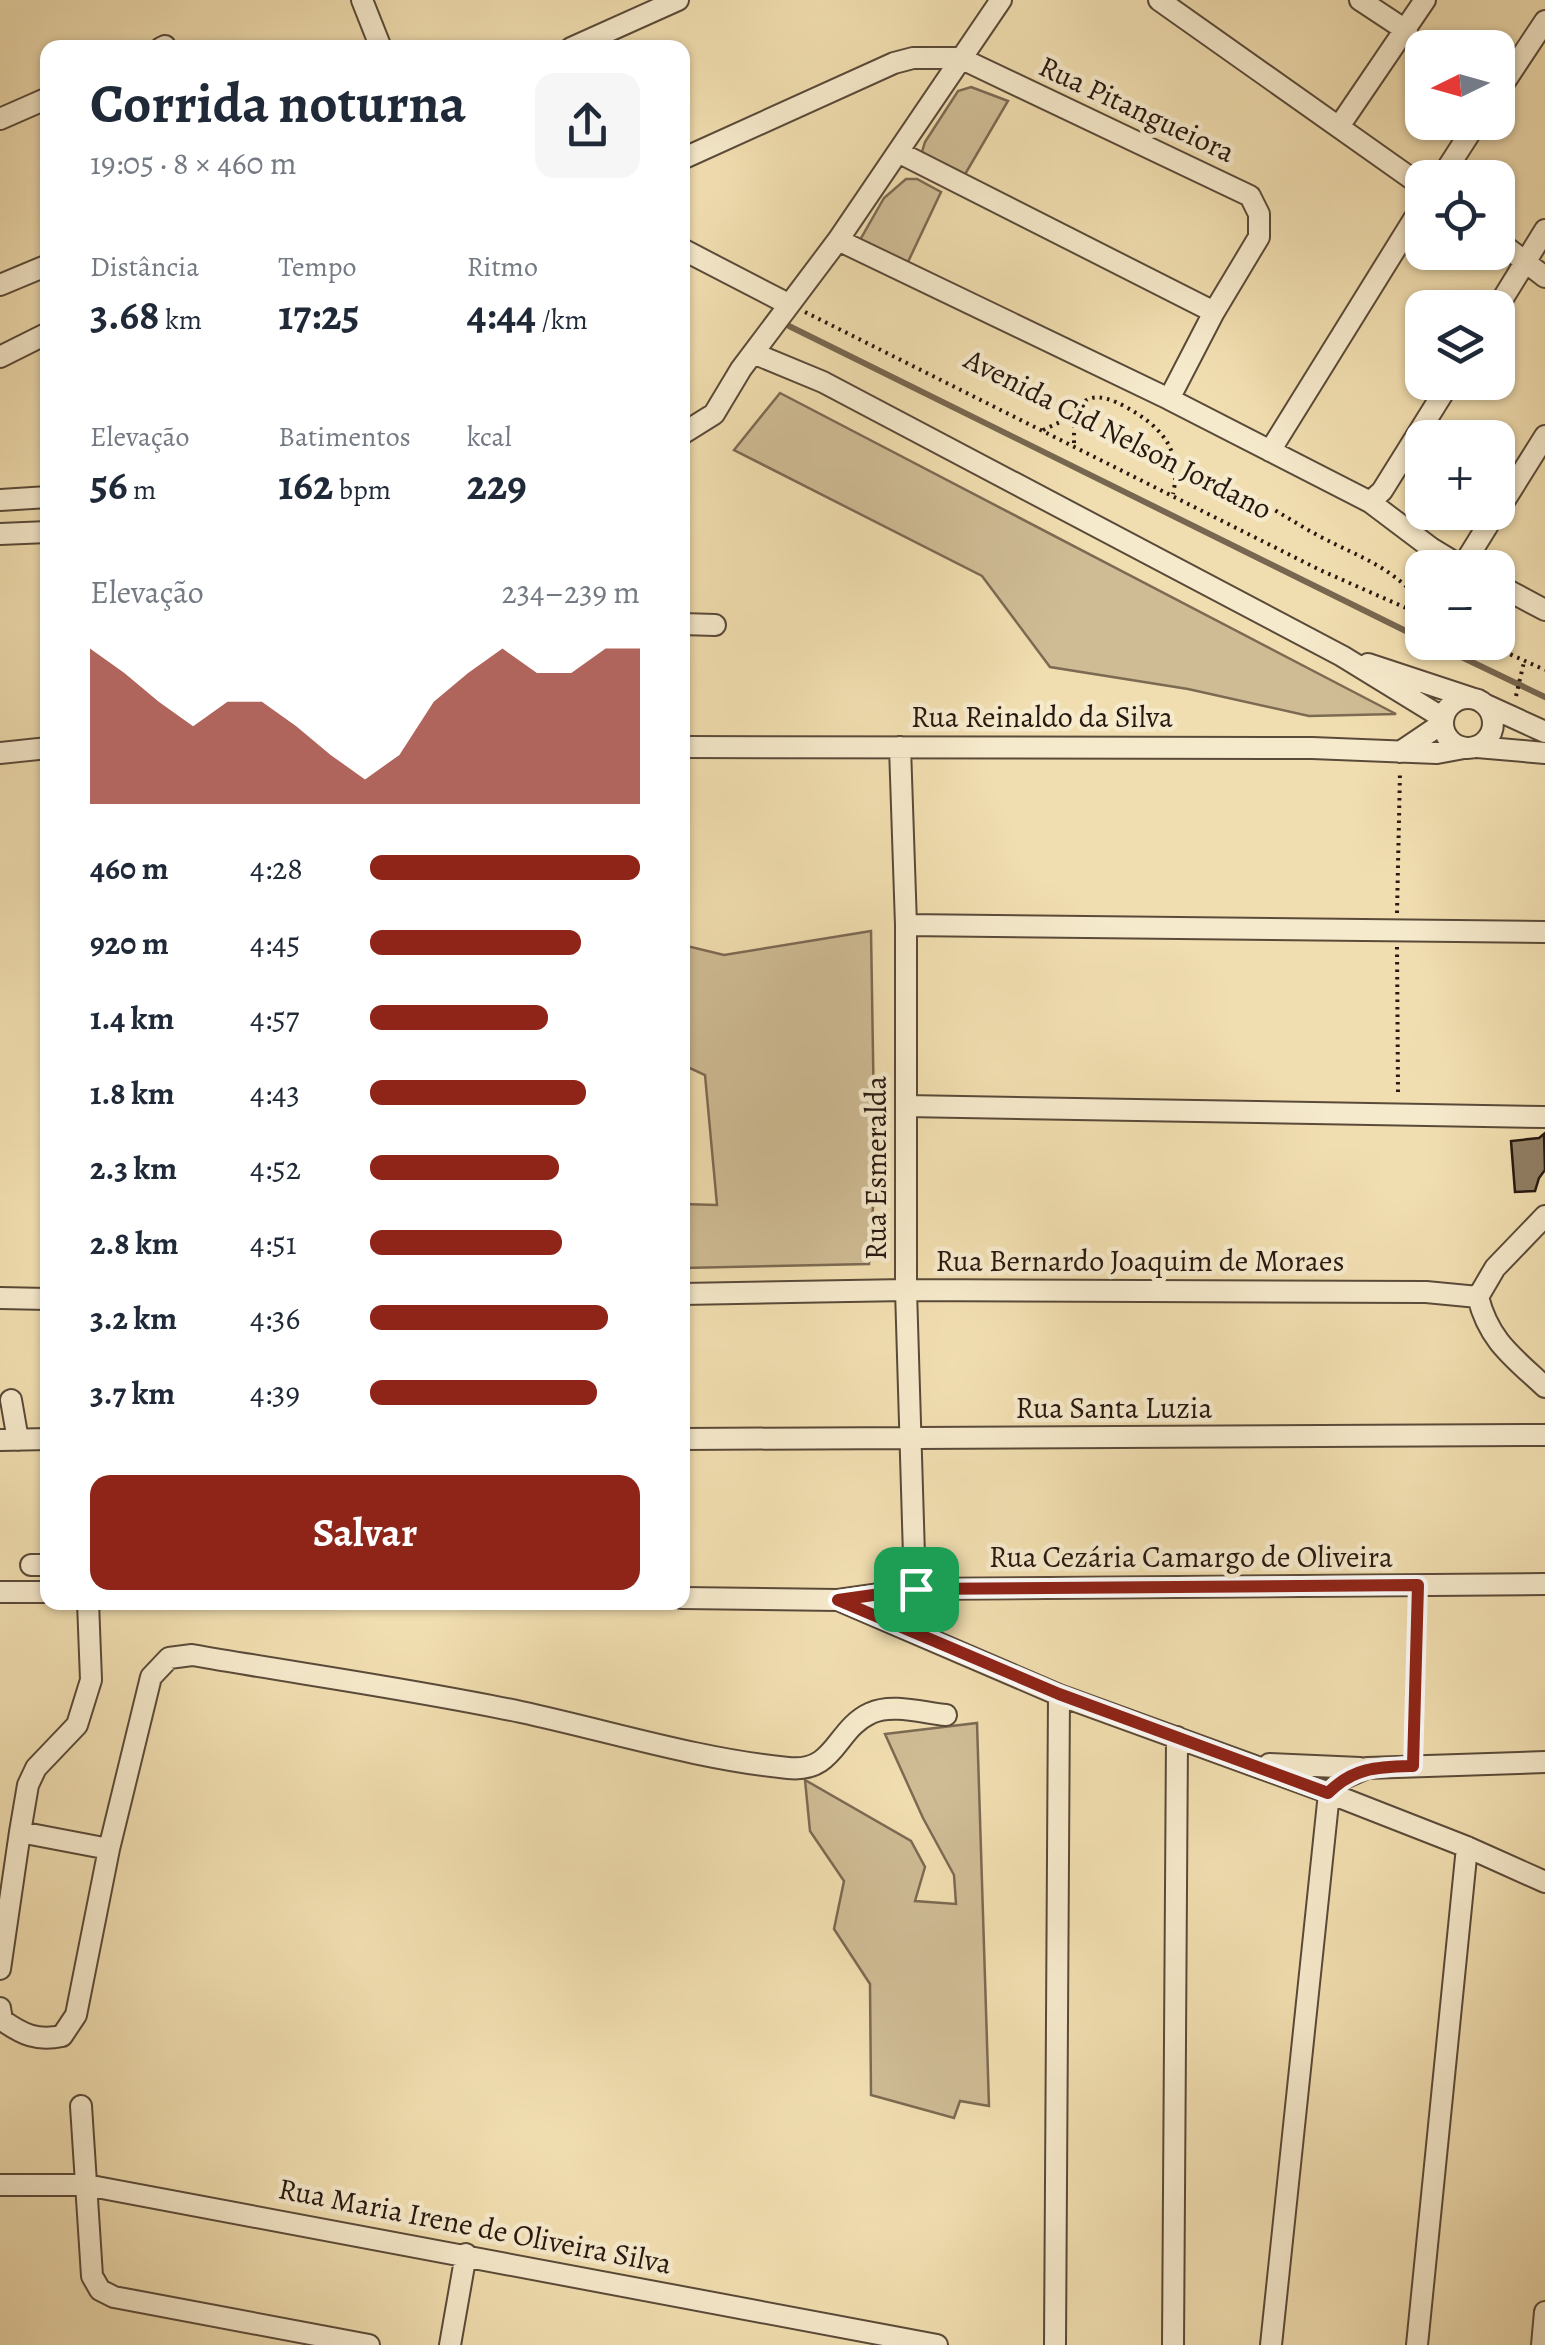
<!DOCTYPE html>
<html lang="pt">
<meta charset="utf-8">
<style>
body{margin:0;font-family:Alegreya,serif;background:#f6f6f7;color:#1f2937;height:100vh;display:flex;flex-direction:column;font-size:38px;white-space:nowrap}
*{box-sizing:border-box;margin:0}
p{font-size:32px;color:#747a83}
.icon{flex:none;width:55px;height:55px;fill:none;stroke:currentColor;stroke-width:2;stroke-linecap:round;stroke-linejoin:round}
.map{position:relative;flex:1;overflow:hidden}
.sheet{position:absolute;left:40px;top:40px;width:650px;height:1570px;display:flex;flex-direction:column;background:#fff;border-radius:20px;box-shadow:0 2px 8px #0004}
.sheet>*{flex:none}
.needle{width:65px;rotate:265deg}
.fabs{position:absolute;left:1405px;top:30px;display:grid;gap:20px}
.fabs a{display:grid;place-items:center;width:110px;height:110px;border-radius:20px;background:#fff;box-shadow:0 2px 8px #0004;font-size:50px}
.pin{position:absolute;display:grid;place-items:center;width:85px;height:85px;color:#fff;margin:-42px;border-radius:20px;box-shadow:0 5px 15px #0006}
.round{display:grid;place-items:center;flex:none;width:105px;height:105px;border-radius:20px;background:#f6f6f7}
.headline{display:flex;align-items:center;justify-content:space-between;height:170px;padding:0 50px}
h1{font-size:55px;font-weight:700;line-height:75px}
.figures{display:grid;grid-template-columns:repeat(3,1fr);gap:15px;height:170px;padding:10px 50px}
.figures div{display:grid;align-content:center}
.figures b{font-size:42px;font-weight:700}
.figures small{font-size:28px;font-weight:400}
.figures p{font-size:28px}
.chart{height:280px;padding:20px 50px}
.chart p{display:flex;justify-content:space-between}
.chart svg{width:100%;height:180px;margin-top:10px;fill:#8f2418;opacity:.7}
.cta{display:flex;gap:20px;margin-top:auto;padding:20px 50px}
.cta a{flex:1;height:115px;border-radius:20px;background:#8f2418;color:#fff;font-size:40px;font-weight:700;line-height:115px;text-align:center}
ul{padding:0 50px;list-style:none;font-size:32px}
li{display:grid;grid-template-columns:160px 120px 1fr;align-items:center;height:75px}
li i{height:25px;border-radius:12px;background:#8f2418}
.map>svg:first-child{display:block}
.green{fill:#cfbc95;stroke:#7c6a53;stroke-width:2.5}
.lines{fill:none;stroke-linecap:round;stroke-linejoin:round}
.stream{stroke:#786750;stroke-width:6}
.building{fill:#917f64;stroke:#281811;stroke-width:2.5}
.minor-casing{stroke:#5a4a39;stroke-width:24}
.path{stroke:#281811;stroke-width:4;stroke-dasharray:2.5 5;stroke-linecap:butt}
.minor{stroke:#f6eacc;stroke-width:20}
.route-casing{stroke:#fff;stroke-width:20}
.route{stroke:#8f2418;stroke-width:12}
.labels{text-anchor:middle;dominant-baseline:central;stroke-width:9;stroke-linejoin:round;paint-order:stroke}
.street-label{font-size:30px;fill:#281811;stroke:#f6eacc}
</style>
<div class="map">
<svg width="1545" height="2345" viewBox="0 0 1545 2345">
<rect width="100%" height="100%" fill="#f1deb0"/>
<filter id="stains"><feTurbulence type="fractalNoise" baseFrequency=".002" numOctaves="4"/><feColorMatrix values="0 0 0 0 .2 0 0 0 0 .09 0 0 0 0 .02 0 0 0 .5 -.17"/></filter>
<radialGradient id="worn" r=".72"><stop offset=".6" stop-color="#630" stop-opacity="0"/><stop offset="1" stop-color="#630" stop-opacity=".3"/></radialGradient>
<path class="green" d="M971,87L1008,101L964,176L921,155L925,142L958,91Z
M906,179H917L941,192L907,264L860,240L884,198Z
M780,393L1396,714L1309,716L1188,689L1050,667L982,576L734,450Z
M871,931L875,1178L869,1264L683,1268V1204L717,1205L705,1075L683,1065V945L724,955Z
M977,1723L989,2106L960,2101L954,2118L871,2095L870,1984L834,1929L844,1881L810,1831L805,1780L911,1841L925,1867L915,1901L956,1904L954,1875L923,1818L885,1734Z"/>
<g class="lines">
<path class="stream" d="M789,326L1422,639
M1430,642L1545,697"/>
</g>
<path class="building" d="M1544,1134L1545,1170L1539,1178L1535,1191L1515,1192L1511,1141L1539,1138Z"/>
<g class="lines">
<defs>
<path id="minor" d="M362,0L381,48
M1159,0L1422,186
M1360,0L1407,31
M161,48L165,46
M571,48L678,0
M1498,92L1545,21
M0,119L48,98
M1340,125L1425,0
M898,152L1214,312
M682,159L894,63L913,58H960L1250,196L1259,214V237L1214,312L1169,399L1370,502L1431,548L1464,568
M1441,178L1477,122
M838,240L1169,399
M1498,241L1545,277
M682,249L788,304
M0,285L48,265
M1497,308L1545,230
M753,353L823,382L1342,656L1443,718
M0,357L48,333
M682,434L714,414L741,369L838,240L1001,0
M1270,451L1422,206
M0,500L48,497
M1370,502L1382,491L1450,382
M1498,511L1545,436
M0,534L48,532
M1462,567L1496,512
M1498,585L1545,610
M682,624L715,625
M1368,664L1471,698
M1443 723a25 25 0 1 1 50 0a25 25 0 1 1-50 0Z
M1486,705L1545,732
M682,747L1312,748L1437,753L1464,748
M900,747L906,925V1290L915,1589
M1477,747L1545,753
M1400,752L1443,723
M0,753L48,748
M906,925L1545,932
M906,1106L1545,1117
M682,1294L906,1290L1426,1292L1478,1297
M1478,1297C1489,1341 1513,1357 1545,1387
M1478,1297L1495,1268L1545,1216
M0,1298L48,1299
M11,1400L18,1440
M682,1439L1545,1435
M0,1440L48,1439
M31,1565H48
M0,1592H48
M682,1598L838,1600L1059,1695L1329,1793L1467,1847L1545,1882
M838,1600L915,1589L1545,1584
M88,1602L91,1680L77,1725L36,1768L28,1785L20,1832L109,1849L151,1677L169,1658L192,1655C301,1674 412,1689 521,1712C609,1731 697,1759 788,1768C836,1773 835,1729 871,1713C892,1703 924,1713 946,1715
M1269,1764L1360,1768
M0,1969L20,1832
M0,2008L2,2020C23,2035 37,2041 62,2036L76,2015L109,1849
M81,2106L92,2276L100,2290L114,2297L369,2345
M0,2185H86L937,2345
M450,2345L466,2254
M1055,2345L1059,1695
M1173,2345L1177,1737
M1271,2345L1329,1793L1342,1779L1367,1768L1545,1762
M1417,2345L1467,1847
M1542,2345L1545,2312"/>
</defs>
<use href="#minor" class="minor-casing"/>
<path class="path" d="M805,312L1320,570L1422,615
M1043,430L1075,415
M1074,443C1073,404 1085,385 1124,406C1161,426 1183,449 1173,494
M1177,478C1231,477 1273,511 1319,536C1363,559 1387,564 1422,602
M1483,642L1545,670
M1516,696L1524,662
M1397,913L1400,772
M1397,947L1398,1093
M1414,1746L1418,1605"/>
<use href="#minor" class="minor"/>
</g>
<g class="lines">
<defs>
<path id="route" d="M1418,1585L1413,1766C1378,1767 1354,1767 1328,1793L1059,1694L838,1600L916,1589Z"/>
</defs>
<use href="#route" class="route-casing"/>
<use href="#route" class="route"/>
</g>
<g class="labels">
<g class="street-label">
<text transform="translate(1137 109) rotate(25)">Rua Pitangueiora</text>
<text transform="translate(1118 434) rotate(27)">Avenida Cid Nelson Jordano</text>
<text x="1042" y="717">Rua Reinaldo da Silva</text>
<text transform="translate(876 1168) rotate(-90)">Rua Esmeralda</text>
<text x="1140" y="1261">Rua Bernardo Joaquim de Moraes</text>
<text x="1114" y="1408">Rua Santa Luzia</text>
<text x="1191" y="1557">Rua Cezária Camargo de Oliveira</text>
<text transform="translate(475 2226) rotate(11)">Rua Maria Irene de Oliveira Silva</text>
</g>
</g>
<rect width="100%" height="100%" filter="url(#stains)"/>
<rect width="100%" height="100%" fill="url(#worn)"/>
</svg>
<div class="fabs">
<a><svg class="needle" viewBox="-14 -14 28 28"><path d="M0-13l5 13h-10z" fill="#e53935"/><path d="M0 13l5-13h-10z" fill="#747a83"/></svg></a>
<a><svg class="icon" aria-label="locate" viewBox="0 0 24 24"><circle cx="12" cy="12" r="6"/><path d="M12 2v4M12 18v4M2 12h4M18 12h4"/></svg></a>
<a><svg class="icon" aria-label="layers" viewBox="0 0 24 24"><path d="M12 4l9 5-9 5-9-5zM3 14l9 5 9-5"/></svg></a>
<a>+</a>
<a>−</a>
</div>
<div class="pin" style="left:916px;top:1589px;background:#1e9e55"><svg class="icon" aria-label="arrive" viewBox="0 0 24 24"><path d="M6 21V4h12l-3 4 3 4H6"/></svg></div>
<section class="sheet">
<div class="headline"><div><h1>Corrida noturna</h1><p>19:05 · 8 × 460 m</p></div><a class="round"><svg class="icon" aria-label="share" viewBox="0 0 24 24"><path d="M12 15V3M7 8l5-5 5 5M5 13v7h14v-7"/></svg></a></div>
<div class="figures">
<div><p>Distância</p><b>3.68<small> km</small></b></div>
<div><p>Tempo</p><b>17:25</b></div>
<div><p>Ritmo</p><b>4:44<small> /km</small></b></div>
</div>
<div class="figures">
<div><p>Elevação</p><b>56<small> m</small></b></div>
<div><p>Batimentos</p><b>162<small> bpm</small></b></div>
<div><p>kcal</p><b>229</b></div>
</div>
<div class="chart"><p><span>Elevação</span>234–239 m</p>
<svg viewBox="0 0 160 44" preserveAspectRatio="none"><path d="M0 44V6L10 12L20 19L30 25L40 19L50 19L60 25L70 32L80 38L90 32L100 19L110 12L120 6L130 12L140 12L150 6L160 6V44z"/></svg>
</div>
<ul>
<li><b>460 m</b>4:28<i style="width:100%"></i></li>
<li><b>920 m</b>4:45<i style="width:78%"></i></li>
<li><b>1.4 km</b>4:57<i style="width:66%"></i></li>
<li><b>1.8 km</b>4:43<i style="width:80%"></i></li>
<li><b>2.3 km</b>4:52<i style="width:70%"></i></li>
<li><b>2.8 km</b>4:51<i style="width:71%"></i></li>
<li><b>3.2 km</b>4:36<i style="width:88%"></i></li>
<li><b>3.7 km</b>4:39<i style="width:84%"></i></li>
</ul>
<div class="cta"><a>Salvar</a></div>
</section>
</div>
